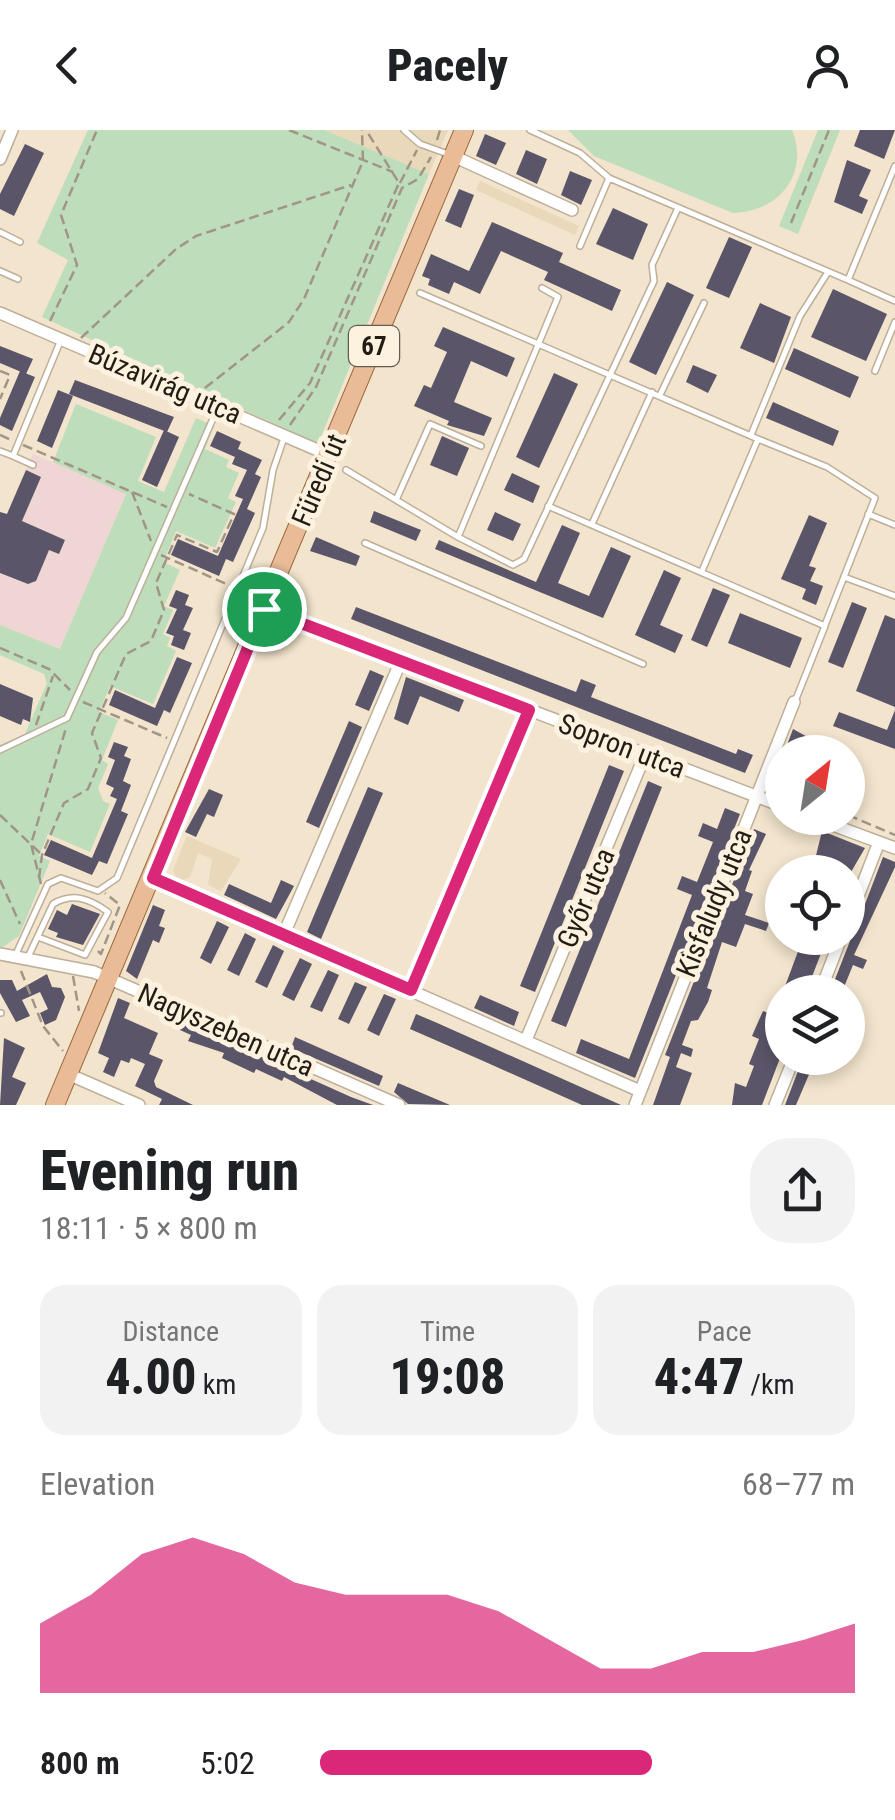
<!DOCTYPE html>
<meta charset="utf-8">
<style>
body{margin:0;font-family:"Roboto Condensed",sans-serif;background:#f2f2f2;color:#202124;height:100vh;display:flex;flex-direction:column;font-size:38px;white-space:nowrap}
*{box-sizing:border-box;margin:0}
p{font-size:32px;color:#757577}
.icon{flex:none;width:55px;height:55px;fill:none;stroke:currentColor;stroke-width:2;stroke-linecap:round;stroke-linejoin:round}
.map{position:relative;height:975px;overflow:hidden}
.side{display:flex;flex-direction:column;background:#fff;flex:1}
.side>*{flex:none}
.needle{width:65px;rotate:30deg}
.fabs{position:absolute;left:765px;top:605px;display:grid;gap:20px}
.fabs a{display:grid;place-items:center;width:100px;height:100px;border-radius:50%;background:#fff;box-shadow:0 5px 15px #0003;font-size:50px}
.pin{position:absolute;display:grid;place-items:center;width:85px;height:85px;color:#fff;margin:-42px;border:5px solid #fff;border-radius:50%;box-shadow:0 2px 10px #0007}
.round{display:grid;place-items:center;flex:none;width:105px;height:105px;border-radius:40px;background:#f2f2f2}
.summary{display:flex;align-items:center;justify-content:space-between;height:170px;padding:0 40px}
h1{font-size:55px;font-weight:800;line-height:75px}
.metrics{display:grid;grid-template-columns:repeat(3,1fr);gap:15px;height:170px;padding:10px 40px}
.metrics div{display:grid;align-content:center;border-radius:25px;background:#f2f2f2;text-align:center}
.metrics b{font-size:50px;font-weight:800}
.metrics small{font-size:28px;font-weight:400}
.metrics p{font-size:28px}
.chart{height:280px;padding:20px 40px}
.chart p{display:flex;justify-content:space-between}
.chart svg{width:100%;height:180px;margin-top:10px;fill:#db2777;opacity:.7}
ul{padding:0 40px;list-style:none;font-size:32px}
li{display:grid;grid-template-columns:160px 120px 1fr;align-items:center;height:75px}
li i{height:25px;border-radius:12px;background:#db2777}
header{display:flex;justify-content:space-between;align-items:center;height:130px;padding:0 40px;background:#fff;font-size:45px;font-weight:800}
.map>svg:first-child{display:block}
.built{fill:#ead8ba}
.education{fill:#efd5d3}
.green{fill:#bdddbb}
.building{fill:#5b5569}
.lines{fill:none;stroke-linecap:round;stroke-linejoin:round}
.lane-casing{stroke:#bdaf99;stroke-width:8}
.street-casing{stroke:#bdaf99;stroke-width:14}
.primary-casing{stroke:#9a673c;stroke-width:20}
.path{stroke:#a19685;stroke-width:2.5;stroke-dasharray:10 5;stroke-linecap:butt}
.lane{stroke:#fff;stroke-width:5}
.street{stroke:#fff;stroke-width:11}
.primary{stroke:#e9bc97;stroke-width:18}
.route-casing{stroke:#fff;stroke-width:20}
.route{stroke:#db2777;stroke-width:12}
.labels{text-anchor:middle;dominant-baseline:central;stroke-width:10;stroke-linejoin:round;paint-order:stroke}
.shield{fill:#fdf1df;stroke:#635c51;stroke-width:2.5}
.shield-label{font-size:25px;font-weight:bold;fill:#211c14}
.street-label{font-size:28px;fill:#211c14;stroke:#fdf1df}
</style>
<header><svg class="icon" aria-label="back" viewBox="0 0 24 24"><path d="M15 5l-7 7 7 7"/></svg>Pacely<svg class="icon" aria-label="person" viewBox="0 0 24 24"><circle cx="12" cy="8" r="4"/><path d="M4 21q1-7 8-7t8 7"/></svg></header>
<div class="map">
<svg width="895" height="975" viewBox="0 0 895 975">
<rect width="100%" height="100%" fill="#f2e4cd"/>
<path class="built" d="M324,0H448L429,44Z
M480,51L579,96L575,105L476,60Z
M187,706L241,729L221,761L208,755L212,729L198,723L190,747L178,752L173,740Z"/>
<path class="education" d="M33,324L126,363L60,519L0,495V382L7,384Z"/>
<path class="green" d="M88,0H324L429,44L318,314L42,187L68,130L37,113Z
M568,0H792C810,44 779,82 733,83L594,26Z
M818,0H840L798,104L779,96Z
M76,274L156,307L138,351L164,362L196,288L214,296L205,319L229,330L226,337L239,343L228,368L236,372L215,418L176,401L163,432L180,440L164,476L173,480L163,504L170,508L167,516L176,521L153,574L110,556L99,582L118,590L102,630L108,634L98,658L103,671L110,674L90,722L48,704L39,726L50,731L19,806L0,819V615L25,604L47,553L44,544L0,525V495L60,519L126,364L53,332Z"/>
<path class="building" d="M860,0H895L884,29L854,16Z
M485,4L506,13L496,35L476,26Z
M25,14L44,23L14,86L0,79V64Z
M526,20L547,29L537,54L516,44Z
M847,30L871,40L859,66L868,70L862,84L834,72Z
M570,41L592,50L581,75L561,65Z
M459,59L474,65L461,98L445,91Z
M613,78L648,94L633,130L596,114Z
M492,92L563,123L559,132L621,160L612,181L544,150L548,142L501,121L480,164L454,152L449,164L428,155L430,149L422,146L431,124L469,141Z
M729,107L752,117L729,168L706,158Z
M667,152L694,165L656,245L629,232Z
M833,159L887,184L866,231L811,207Z
M760,173L791,187L774,233L740,218Z
M443,197L515,228L507,247L471,231L454,272L492,288L484,306L447,295L449,291L414,276L424,255L431,258L447,222L434,216Z
M0,216L33,229L26,244L0,233Z
M794,218L859,247L850,268L785,239Z
M693,235L717,245L708,263L686,252Z
M20,241L35,247L12,301L0,295V288Z
M554,243L578,254L539,338L516,327Z
M75,250L174,287L167,302L69,264Z
M58,260L73,266L52,318L37,311Z
M773,272L839,301L833,316L766,288Z
M164,300L179,307L157,357L142,350Z
M217,301L241,312L238,319L262,330L255,344L261,347L247,379L255,383L233,432L226,429L219,446L171,425L178,409L218,426L243,369L235,366L247,340L232,334L235,327L210,316Z
M442,306L469,318L457,346L430,335Z
M26,340L41,347L22,391L65,410L59,424L49,420L36,451L28,454L0,443V382L7,384Z
M512,343L540,356L533,373L504,360Z
M374,381L421,400L416,411L370,392Z
M495,382L521,394L513,411L487,400Z
M809,385L827,393L809,436L816,438L810,451L823,456L816,475L802,469L806,459L781,449Z
M562,395L580,403L558,453L589,466L611,417L631,426L603,488L435,419L439,410L536,452Z
M316,407L360,426L356,436L310,421Z
M664,440L681,448L660,495L683,505L675,523L635,505Z
M713,458L730,465L707,517L691,510Z
M176,460L189,465L185,475L193,478L183,500L191,503L184,520L171,515L174,506L166,503L177,479L169,476Z
M852,472L867,478L843,538L828,532Z
M356,477L576,562L581,549L596,555L591,567L736,624L738,619L753,625L745,643L351,489Z
M740,483L802,508L790,538L728,513Z
M885,485L895,489V577L856,561Z
M177,527L192,533L170,583L164,580L157,596L109,575L115,560L155,578Z
M370,540L384,546L369,581L355,575Z
M406,547L464,570L459,582L420,566L408,595L394,589Z
M0,554L33,568L30,592L23,589L21,595L0,586Z
M895,580V619L833,596L839,582L887,600Z
M349,591L362,597L319,698L306,692Z
M793,599L813,610L845,622H807L787,615Z
M114,612L128,617L124,626L131,629L123,651L131,655L121,681L128,684L107,734L99,731L92,745L44,725L51,710L92,728L117,669L110,666L114,658L106,654L115,630L108,627Z
M609,635L624,641L535,862L520,856Z
M648,651L662,657L566,897L551,891Z
M368,657L383,663L321,809L307,802Z
M209,659L223,665L214,687L207,684L196,707L185,702Z
M725,678L740,684L635,948L576,923L581,909L629,929L692,765L677,759L682,746L697,752L713,712L698,706L703,693L717,699Z
M754,699L766,704L749,740L752,741L745,761L753,764L745,785L769,793L766,801L745,794L736,817L722,812L707,858L712,860L708,872L698,890L691,891L682,915L693,919L691,927L681,923L676,937L692,943L680,975H653L670,927L665,925Z
M822,701L865,718L851,742H812Z
M883,727L895,732V737L854,825L867,830L863,839L853,835L842,862H830L850,811L848,801L857,795Z
M281,750L294,756L276,789L224,765L229,754L271,773Z
M72,774L100,784L83,815L56,807L58,803L48,799L57,780L67,785Z
M153,775L165,780L159,796L165,798L159,813L153,810L137,849L126,841Z
M217,791L229,797L211,834L200,828Z
M245,803L256,809L239,846L227,840Z
M803,808H827L806,862H793L784,859Z
M273,815L284,821L267,858L255,852Z
M300,828L312,834L294,871L282,865Z
M328,840L339,845L322,882L310,877Z
M47,844L52,857L61,858L65,867L56,890L45,895L40,883L48,879L40,862L22,870L30,886L16,892L0,863V850H12L17,861Z
M355,852L367,857L349,894L338,889Z
M384,864L396,869L379,906L367,900Z
M480,865L519,882L514,896L474,878Z
M782,866V923L762,975H732L735,953L746,957L754,936L749,934L759,909L752,906L755,899L763,881L774,885Z
M118,868L130,873L124,888L158,903L149,924L163,930L154,951L156,957L193,975H159L162,969L135,956L145,934L131,928L129,933L121,930L114,947L103,942L109,928L98,923Z
M416,884L435,892L621,975H582L481,930L410,899Z
M173,887L351,967L373,975H337L284,947L282,951L256,939L254,943L222,928L224,923L188,911L191,905L169,895Z
M295,907L383,946L379,956L291,918Z
M4,908L25,918L12,947L26,953L16,975H0Z
M803,928H816L796,975H785Z
M398,953L450,975L408,974L394,962Z"/>
<g class="lines">
<defs>
<path id="lane" d="M404,0L420,14L448,24
M530,0L580,23L609,48L848,150L895,36
M0,102L20,112
M580,116L609,48
M0,141L18,149
M848,150L895,171
M420,163L758,309L702,441
M875,241L895,192
M660,265L704,173
M751,305L800,186L828,142
M758,309L827,337L875,368L825,495
M0,321L13,326L60,212
M13,326L33,335
M346,340L458,407L558,167L542,158
M396,370L430,294L481,316
M548,376L825,496L796,569
M868,384L895,395
M592,394L652,262
M458,407L513,435L524,429L654,151L652,135L678,78
M365,413L643,534
M844,447L895,466
M0,620L67,588L97,522L126,488L218,277
M16,824L48,754L61,748L98,761L117,748L263,398L273,340L284,308
M28,827L53,774C73,762 90,769 108,782L85,825L38,807
M0,883H1"/>
<path id="street" d="M453,26L572,80
M0,29L12,0
M0,183L329,325
M264,479L782,676
M814,688L895,718
M153,748L640,961
M848,792L879,712
M284,804L400,533
M0,824L94,842L399,975
M411,860L529,580
M820,862L841,808
M526,910L645,625
M68,944L139,975
M635,975L794,572
M775,975L794,928"/>
<path id="primary" d="M55,975L464,0"/>
</defs>
<use href="#lane" class="lane-casing"/>
<use href="#street" class="street-casing"/>
<use href="#primary" class="primary-casing"/>
<path class="path" d="M289,0L393,42
M437,10L440,0
M400,53L417,20
M791,93L829,0
M50,191L77,135L61,85L97,0
M81,208L176,119L196,106L351,55
M0,241L10,245L0,269
M205,258L289,192L304,169L363,31L362,0
M279,290L310,253L399,53L366,0
M290,295L316,257L402,58L418,49L431,27
M0,305L11,310
M23,315L167,377
M132,362L151,411
M161,425L231,456
M0,518L49,539L70,560
M83,572L167,608
M36,595L53,546
M0,685L41,724
M848,685L895,705
M39,748L42,725L64,673L88,659L101,628L92,603L126,524L151,511L164,480L156,453L177,405L217,422L234,384L189,364
M0,750L20,794
M41,754L31,714L66,598
M98,821L101,824L120,775L105,763
M21,841L43,896L63,921
M73,846L79,881"/>
<use href="#lane" class="lane"/>
<use href="#street" class="street"/>
<use href="#primary" class="primary"/>
</g>
<g class="lines">
<defs>
<path id="route" d="M264,479L529,580L411,860L153,748Z"/>
</defs>
<use href="#route" class="route-casing"/>
<use href="#route" class="route"/>
</g>
<g class="labels">
<rect class="shield" x="349" y="196" width="50" height="40" rx="8"/>
<g class="shield-label">
<text x="374" y="216">67</text>
</g>
<g class="street-label">
<text transform="translate(165 254) rotate(23)">Búzavirág utca</text>
<text transform="translate(319 350) rotate(-67)">Füredi út</text>
<text transform="translate(622 616) rotate(21)">Sopron utca</text>
<text transform="translate(586 768) rotate(-67)">Győr utca</text>
<text transform="translate(714 773) rotate(-68)">Kisfaludy utca</text>
<text transform="translate(226 900) rotate(24)">Nagyszeben utca</text>
</g>
</g>
</svg>
<div class="fabs">
<a><svg class="needle" viewBox="-14 -14 28 28"><path d="M0-13l5 13h-10z" fill="#e53935"/><path d="M0 13l5-13h-10z" fill="#757577"/></svg></a>
<a><svg class="icon" aria-label="locate" viewBox="0 0 24 24"><circle cx="12" cy="12" r="6"/><path d="M12 2v4M12 18v4M2 12h4M18 12h4"/></svg></a>
<a><svg class="icon" aria-label="layers" viewBox="0 0 24 24"><path d="M12 4l9 5-9 5-9-5zM3 14l9 5 9-5"/></svg></a>
</div>
<div class="pin" style="left:264px;top:479px;background:#1e9e55"><svg class="icon" aria-label="arrive" viewBox="0 0 24 24"><path d="M6 21V4h12l-3 4 3 4H6"/></svg></div>
</div>
<section class="side">
<div class="summary"><div><h1>Evening run</h1><p>18:11 · 5 × 800 m</p></div><a class="round"><svg class="icon" aria-label="share" viewBox="0 0 24 24"><path d="M12 15V3M7 8l5-5 5 5M5 13v7h14v-7"/></svg></a></div>
<div class="metrics">
<div><p>Distance</p><b>4.00<small> km</small></b></div>
<div><p>Time</p><b>19:08</b></div>
<div><p>Pace</p><b>4:47<small> /km</small></b></div>
</div>
<div class="chart"><p><span>Elevation</span>68–77 m</p>
<svg viewBox="0 0 160 44" preserveAspectRatio="none"><path d="M0 44V27L10 20L20 10L30 6L40 10L50 17L60 20L70 20L80 20L90 24L100 31L110 38L120 38L130 34L140 34L150 31L160 27V44z"/></svg>
</div>
<ul>
<li><b>800 m</b>5:02<i style="width:62%"></i></li>
</ul>
</section>
